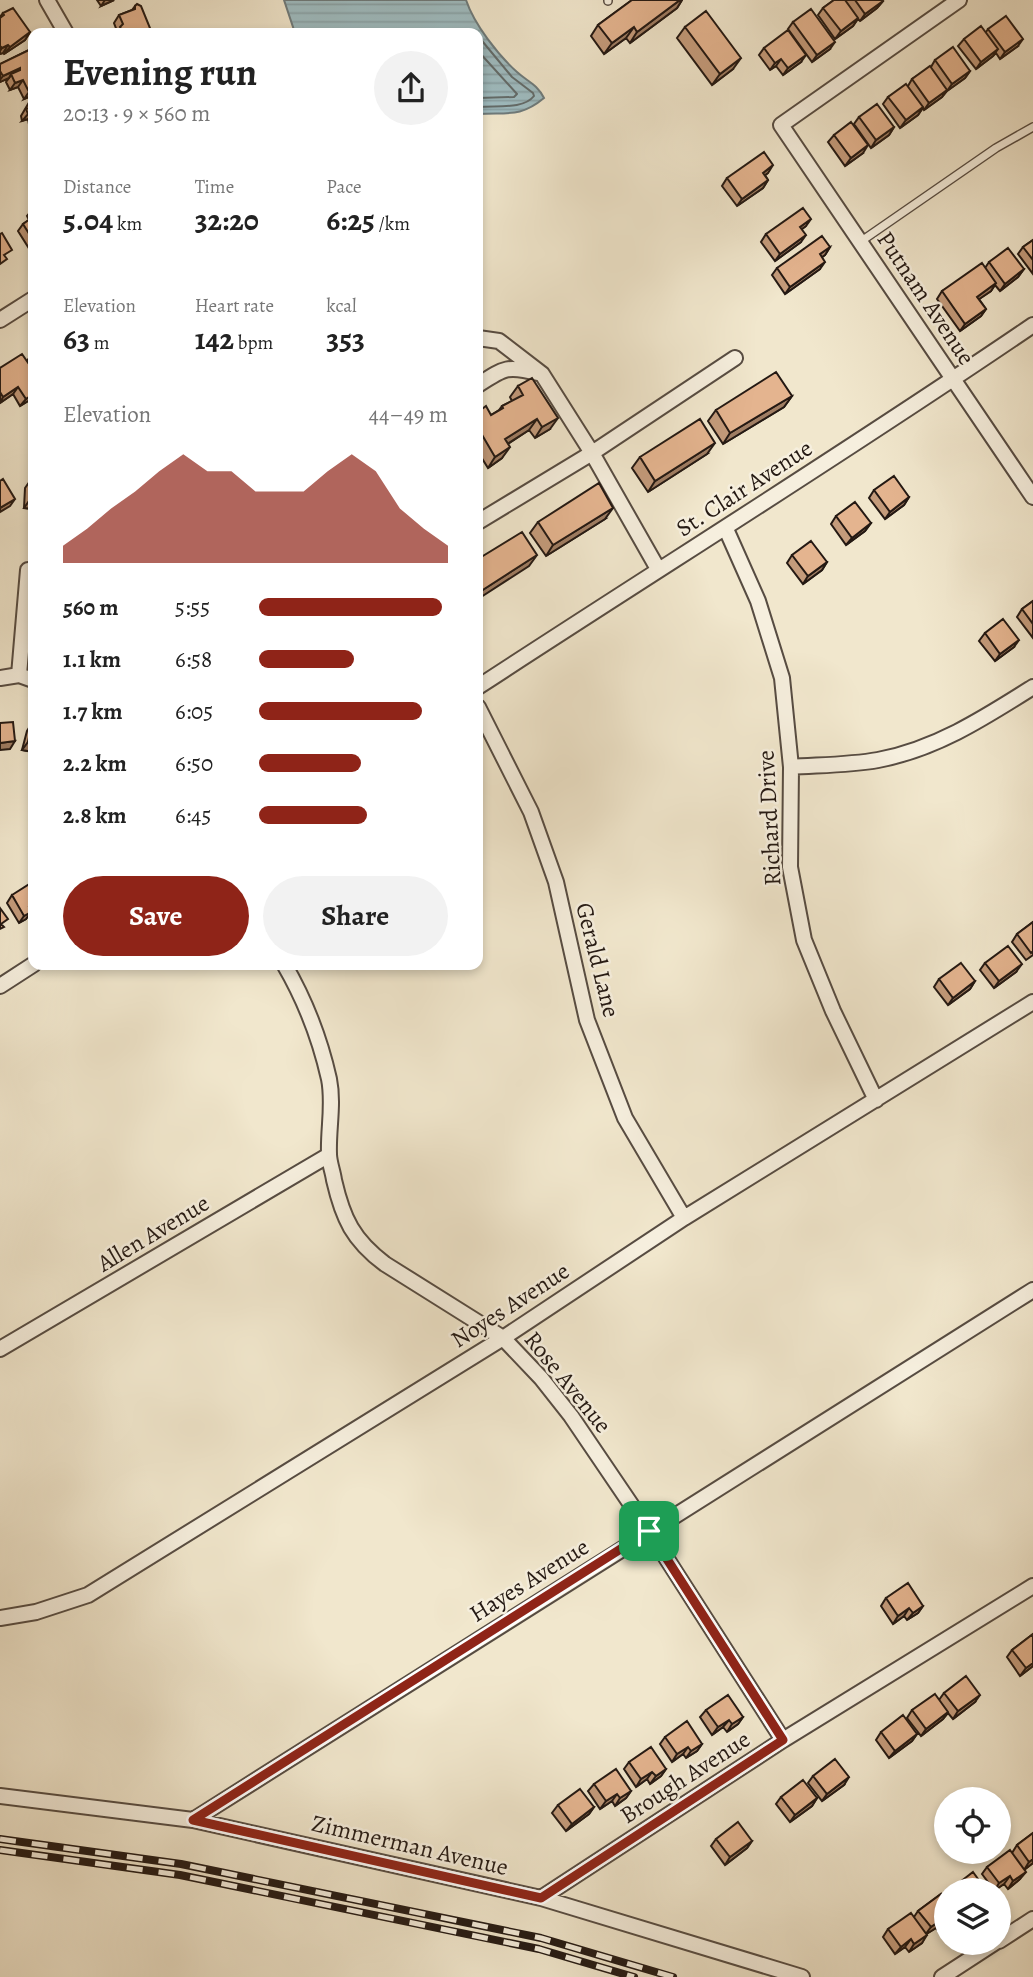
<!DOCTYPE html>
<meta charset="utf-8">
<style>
body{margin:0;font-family:Alegreya,serif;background:#f2f2f2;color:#222;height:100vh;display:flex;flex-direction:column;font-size:26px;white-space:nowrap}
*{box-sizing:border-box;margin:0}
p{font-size:23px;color:#767676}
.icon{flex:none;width:38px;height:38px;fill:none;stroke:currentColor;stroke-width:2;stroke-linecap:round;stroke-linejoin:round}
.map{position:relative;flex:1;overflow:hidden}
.details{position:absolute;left:28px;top:28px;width:455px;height:942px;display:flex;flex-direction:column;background:#fff;border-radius:14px;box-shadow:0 4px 10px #0003}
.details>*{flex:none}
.fabs{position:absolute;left:934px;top:1787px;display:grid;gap:14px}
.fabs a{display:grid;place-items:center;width:77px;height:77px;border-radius:50%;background:#fff;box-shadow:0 4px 10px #0003;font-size:35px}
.pin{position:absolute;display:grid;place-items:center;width:60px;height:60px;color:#fff;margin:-30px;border-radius:14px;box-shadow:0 4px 10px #0006}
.round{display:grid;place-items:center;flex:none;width:74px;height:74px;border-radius:37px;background:#f2f2f2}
.overview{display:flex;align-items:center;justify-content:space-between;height:119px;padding:0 35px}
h1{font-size:38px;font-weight:600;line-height:52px}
.figures{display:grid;grid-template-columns:repeat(3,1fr);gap:10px;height:119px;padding:7px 35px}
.figures div{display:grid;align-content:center}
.figures b{font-size:30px;font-weight:600}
.figures small{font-size:19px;font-weight:400}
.figures p{font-size:19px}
.chart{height:196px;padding:14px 35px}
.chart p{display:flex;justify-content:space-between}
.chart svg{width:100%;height:126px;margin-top:7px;fill:#8f2418;opacity:.7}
.action{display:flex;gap:14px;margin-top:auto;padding:14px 35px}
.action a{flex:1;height:80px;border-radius:42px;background:#8f2418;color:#fff;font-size:28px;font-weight:600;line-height:80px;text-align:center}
.action a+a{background:#f2f2f2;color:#222}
ul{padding:0 35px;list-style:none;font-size:23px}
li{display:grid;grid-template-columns:112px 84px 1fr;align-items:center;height:52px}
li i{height:18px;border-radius:9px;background:#8f2418}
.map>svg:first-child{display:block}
.water{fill:url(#water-rules);stroke:#6e7b7c;stroke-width:2}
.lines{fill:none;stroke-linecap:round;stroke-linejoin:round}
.shore{stroke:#626b6a;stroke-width:2}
.service-casing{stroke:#574c42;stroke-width:10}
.minor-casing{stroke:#574c42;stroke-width:18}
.service{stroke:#f6efde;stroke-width:7}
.minor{stroke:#f6efde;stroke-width:14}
.rail-casing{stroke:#241913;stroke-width:8}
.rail{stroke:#f6efde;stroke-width:5;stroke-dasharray:16;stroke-linecap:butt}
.wall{fill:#c49b7b;stroke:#241913;stroke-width:2}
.shaded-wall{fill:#a07e64;stroke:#241913;stroke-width:2}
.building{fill:#e4b48f;stroke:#241913;stroke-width:2}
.route-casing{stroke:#fff;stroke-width:14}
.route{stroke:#8f2418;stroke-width:9}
.labels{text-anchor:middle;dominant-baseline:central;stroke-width:5;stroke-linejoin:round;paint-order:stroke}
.street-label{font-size:24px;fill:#241913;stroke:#f6efde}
</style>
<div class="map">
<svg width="1033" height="1977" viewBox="0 0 1033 1977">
<defs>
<pattern id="water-rules" width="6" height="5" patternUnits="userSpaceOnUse" patternTransform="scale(1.75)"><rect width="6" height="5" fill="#9fbdc2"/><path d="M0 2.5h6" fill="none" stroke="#89a2a6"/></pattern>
</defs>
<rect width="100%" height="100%" fill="#f1e7cd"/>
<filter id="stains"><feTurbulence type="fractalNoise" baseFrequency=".00286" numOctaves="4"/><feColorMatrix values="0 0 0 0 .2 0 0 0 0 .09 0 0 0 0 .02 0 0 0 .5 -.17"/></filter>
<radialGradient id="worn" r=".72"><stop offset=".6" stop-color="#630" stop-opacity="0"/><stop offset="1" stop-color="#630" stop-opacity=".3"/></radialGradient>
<path class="water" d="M284,0H466C474,24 498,55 517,72C528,82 537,84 544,98C520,118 507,112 478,114V33H295Z"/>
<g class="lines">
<path class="shore" d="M478,36L512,77L533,93L534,96C523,110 496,105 478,107
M478,51L517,94L514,97L478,98"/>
<defs>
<path id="service" d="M608,0V1
M860,242L996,148L1033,127"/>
<path id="minor" d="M47,0L66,33
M959,0L781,125L1033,497
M0,320L33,299
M478,338L499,341L542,374L592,453L658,569
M478,385C504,368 507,365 538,373
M478,522L592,453L735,358
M726,529L758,601L782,678L791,767L790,867L804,940L833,1011L876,1100
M19,675L28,570
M0,678L19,675L33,680
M478,687C663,566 850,450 1033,325
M478,707L531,812L556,882L587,1020L625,1118L684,1218
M791,767C820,765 850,765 878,760C936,749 984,718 1033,687
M284,964C305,1000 320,1039 329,1079C334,1104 328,1129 329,1154C329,1162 333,1172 334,1180C343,1219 353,1240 385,1264L503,1338L541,1378L571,1416L649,1531L783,1740
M0,986L34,964
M0,1349L329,1155
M0,1618L36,1612L88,1595L503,1338L684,1218L1033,1002
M0,1796L193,1820L541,1898L802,1977
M193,1820L1033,1290
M541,1898L783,1740L1033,1586
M999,1941L1033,1919
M942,1977L996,1942"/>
</defs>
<use href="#service" class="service-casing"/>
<use href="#minor" class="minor-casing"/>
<use href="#service" class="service"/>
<use href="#minor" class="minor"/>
<defs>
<path id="rail" d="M0,1839L181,1864L541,1938L673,1977
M0,1850L180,1875L539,1949L634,1977"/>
</defs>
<use href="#rail" class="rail-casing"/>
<use href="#rail" class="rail"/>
</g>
<path class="wall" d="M97,0H114L101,6Z
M632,0H682L677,8L630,43L626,38L604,54L591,36L598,25Z
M834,0H882L883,1L877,8L860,21L858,19L853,26L835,39L818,15L823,8Z
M135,6L152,33H116L117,31L114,23L119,15L132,10Z
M3,13L30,32L25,40L4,54L3,53L0,54V17Z
M793,22L830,49L812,62L788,29Z
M685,27L733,69L712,85L677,38Z
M988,29L1018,46L1000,59L996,53L993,56L976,69L958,46L964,39L986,32Z
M764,48L801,62L783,75L776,66L770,70L759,55Z
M31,49L33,95L24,99L18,87L10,90L6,82L9,78L0,82V64Z
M935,60L970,71L965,78L947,91L942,97L924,110L923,108L918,115L900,128L883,104L888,97L908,86L912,79L931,67Z
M31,99H33V135H31L28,119L22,121L21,116Z
M859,117L894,127L889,135L871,148L854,124Z
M834,135L863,153L845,166L828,142Z
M768,173L765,175L768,180L763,188L737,206L722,186L727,178Z
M33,209V248L30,250L18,231L23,224L29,220L27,216Z
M806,226L802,229L801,242L775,261L761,242L766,234Z
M1033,240V274L1018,254L1023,247Z
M830,247L825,255L822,257L820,269L785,294L772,275L777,268Z
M989,262L1024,269L1018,277L1000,291L995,285L991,291L979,299L986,309L981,316L960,331L937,299L942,291L985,268Z
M33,352V398L20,406L13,394L0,403V368L27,361Z
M518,386L550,429L535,438L529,430L508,444L502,458L488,468L478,452V412L491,415L499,410L502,406L512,401L510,397Z
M792,396L784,407L723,444L708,421L716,410Z
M707,454L648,492L632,468L640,457Z
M30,481L33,509L24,508L25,488Z
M874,490L909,497L904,505L885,519L869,498Z
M836,516L871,523L865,531L846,545L831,524Z
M605,519L546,556L530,533L538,522Z
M792,555L827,562L822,570L803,584L787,563Z
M1033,601V638L1017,617L1022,609Z
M985,633L1014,647L995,661L979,641Z
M32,723H33V752L22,750L27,731Z
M12,895L33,910L31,911L26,919L19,923L7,903Z
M1033,922V955L1026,960L1012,942L1017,934Z
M985,963L1016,972L994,988L980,970Z
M939,979L975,981L970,989L948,1005L934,987Z
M886,1598L923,1606L918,1613L907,1620L904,1616L893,1624L881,1606Z
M1033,1634V1666L1020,1676L1007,1657L1012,1650Z
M944,1693L975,1702L953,1719L948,1713L943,1719L921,1736L907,1718L912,1710L939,1700Z
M706,1710L743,1717L738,1724L727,1732L723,1727L712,1735L700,1717Z
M881,1732L917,1734L912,1741L889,1758L876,1740Z
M665,1737L702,1744L697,1751L686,1758L683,1754L672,1762L660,1744Z
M629,1762L666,1769L661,1776L650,1784L647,1779L636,1787L624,1769Z
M813,1776L844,1785L822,1801L808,1783Z
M594,1784L631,1791L626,1798L615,1806L612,1801L600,1809L588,1791Z
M781,1797L817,1798L812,1806L790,1822L776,1804Z
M558,1805L594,1807L589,1814L566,1831L552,1813Z
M1033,1833V1863L1024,1870L1020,1879L1008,1889L1004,1884L995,1890H994L982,1874L987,1867L1012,1853L1017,1845Z
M716,1839L752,1841L747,1848L725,1865L711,1846Z
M941,1894L947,1927L939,1932L936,1928L926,1934L922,1943L909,1952L905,1947L895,1954L883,1937L888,1929L914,1917L918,1911Z"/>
<path class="shaded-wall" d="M105,0H114L101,6Z
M680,0H682L677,8L630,43L637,32Z
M883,1L877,8L860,21L865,14Z
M858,18L853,26L835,39L841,31Z
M634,27L626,38L604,54L612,43Z
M30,32L25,40L4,54L10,47Z
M1023,39L1018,46L1000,59L1005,52Z
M835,42L830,49L812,62L817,55Z
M8,45L3,53L0,54V51L2,48Z
M998,49L993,56L976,69L981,62Z
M806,55L801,62L783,75L788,68Z
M741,58L733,69L712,85L720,74Z
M781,59L776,66L770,70L775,63Z
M20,68L15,75L11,74L9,78L0,82V80L3,76Z
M970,71L965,78L947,91L952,84Z
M23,80L18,87L10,90L15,83Z
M33,90V95L24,99L29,92Z
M947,90L942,97L924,110L929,103Z
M923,107L918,115L900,128L906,120Z
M33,112L28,119L22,121L28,114Z
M894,127L889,135L871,148L876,140Z
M868,145L863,153L845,166L851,158Z
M773,165L768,173L758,180L763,173Z
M768,180L763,188L737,206L742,199Z
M811,219L806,226L795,234L800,227Z
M806,235L801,242L775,261L780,254Z
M830,247L825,255L815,262L820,254Z
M825,262L820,269L785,294L790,287Z
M1024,269L1018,277L1000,291L1005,284Z
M996,283L991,291L972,304L977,297Z
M986,309L981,316L960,331L965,324Z
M18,387L13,394L0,403L3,397Z
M33,394V398L20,406L26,399Z
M792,396L784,407L723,444L730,433Z
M558,418L550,429L535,438L542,427Z
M537,419L529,430L498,450L505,439Z
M715,443L707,454L648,492L655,481Z
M510,447L502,458L488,468L495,457Z
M909,497L904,505L885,519L890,512Z
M15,499L10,506L0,512V508Z
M29,501H33V509L24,508Z
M613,508L605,519L546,556L553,545Z
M871,523L865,531L846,545L852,538Z
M537,555L529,566L478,599V593Z
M827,562L822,570L803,584L808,576Z
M1019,640L1014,647L995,661L1000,654Z
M15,741L10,749L0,750V743Z
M28,742L33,744V752L22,750Z
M31,912L26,919L19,923L24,916Z
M1022,964L1016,972L994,988L999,981Z
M975,981L970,989L948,1005L953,998Z
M923,1606L918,1613L907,1620L913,1613Z
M909,1608L904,1616L893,1624L898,1616Z
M1033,1663V1666L1020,1676L1026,1668Z
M980,1695L975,1702L953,1719L958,1711Z
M948,1712L943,1719L921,1736L926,1729Z
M743,1717L738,1724L727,1732L732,1724Z
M729,1720L723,1727L712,1735L718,1727Z
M917,1734L912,1741L889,1758L895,1751Z
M702,1744L697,1751L686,1758L691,1751Z
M688,1747L683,1754L672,1762L677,1754Z
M666,1769L661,1776L650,1784L656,1776Z
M652,1772L647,1779L636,1787L641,1779Z
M849,1777L844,1785L822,1801L827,1794Z
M631,1791L626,1798L615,1806L620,1798Z
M617,1794L612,1801L600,1809L606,1801Z
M817,1798L812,1806L790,1822L795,1815Z
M594,1807L589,1814L566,1831L572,1824Z
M752,1841L747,1848L725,1865L730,1857Z
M1033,1859V1863L1024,1870L1029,1862Z
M1026,1872L1020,1879L1008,1889L1013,1881Z
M1010,1876L1004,1884L995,1890L999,1883Z
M941,1920L936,1928L925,1935L931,1927Z
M947,1923V1927L939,1932L944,1925Z
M927,1935L922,1943L909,1952L914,1944Z
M911,1939L905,1947L895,1954L901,1947Z"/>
<path class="building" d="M632,0H680L637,32L634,27L612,43L598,25Z
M834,0H845L858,18L841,31L823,8Z
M855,0H882L883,1L865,14Z
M137,4L141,6L152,33H127L126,30L122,31L120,27L123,24L119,15L135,9V6Z
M13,8L30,32L10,47L8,45L2,48L0,46V18L4,15L3,13Z
M811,9L835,42L817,55L793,22Z
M706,11L741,58L720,74L685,27Z
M1006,16L1023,39L1005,52L988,29Z
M981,26L998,49L981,62L964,39Z
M788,30L806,55L788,68L781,59L775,63L764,48Z
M953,47L970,71L952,84L935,60Z
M31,49L33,55V90L29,92L23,80L15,83L11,74L20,70V68L3,76L0,71V64Z
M930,66L947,90L929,103L912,79Z
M906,84L923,107L906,120L888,97Z
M31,99H33V112L28,114L26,109L33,107Z
M877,104L894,127L876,140L859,117Z
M851,122L868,145L851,158L834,135Z
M764,152L773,165L763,173L768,180L742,199L727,178Z
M803,208L811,219L800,227L806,235L780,254L766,234Z
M33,217V240L23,224Z
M2,233L12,250L4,255L7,259L0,264V234Z
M822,236L830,247L820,254L825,262L790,287L777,268Z
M1033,240V260L1023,247Z
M1008,248L1024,269L1005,284L989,262Z
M982,263L996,283L977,297L986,309L965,324L942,291Z
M22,354L33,370V394L26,399L18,387L3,397L0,392V368Z
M776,372L792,396L730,433L716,410Z
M532,378L558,418L542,427L537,419L505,439L510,447L495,457L478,428V412L486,406L491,415L503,408L502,406L523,395L518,386Z
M700,419L715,443L655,481L640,457Z
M894,476L909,497L890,512L874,490Z
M3,479L15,499L0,508V481Z
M30,481H33V501H29Z
M599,483L613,508L553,545L538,522Z
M855,502L871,523L852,538L836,516Z
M522,532L537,555L478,593V559Z
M811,541L827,562L808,576L792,555Z
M1033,601V624L1022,609Z
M1003,619L1019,640L1000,654L985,633Z
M13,722L15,741L0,743V723Z
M32,723H33V744L28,742Z
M31,883L33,887V905L29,907L31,912L24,916L12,895Z
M0,908L8,919L1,924L4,927L0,929Z
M1033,922V951L1031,953L1017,934Z
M1008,946L1022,964L999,981L985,963Z
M961,963L975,981L953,998L939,979Z
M908,1583L923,1606L913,1613L909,1608L898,1616L886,1598Z
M1033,1634V1663L1026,1668L1012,1650Z
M966,1676L980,1695L958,1711L944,1693Z
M935,1694L948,1712L926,1729L912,1710Z
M728,1695L743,1717L732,1724L729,1720L718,1727L706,1710Z
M903,1715L917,1734L895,1751L881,1732Z
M687,1721L702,1744L691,1751L688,1747L677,1754L665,1737Z
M651,1747L666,1769L656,1776L652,1772L641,1779L629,1762Z
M835,1759L849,1777L827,1794L813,1776Z
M616,1769L631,1791L620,1798L617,1794L606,1801L594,1784Z
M803,1780L817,1798L795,1815L781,1797Z
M580,1789L594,1807L572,1824L558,1805Z
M738,1822L752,1841L730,1857L716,1839Z
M1033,1833V1859L1029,1862L1017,1845Z
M1010,1850L1026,1872L1013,1881L1010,1876L999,1883L987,1867Z
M973,1872L986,1890H952L951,1889Z
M941,1894L947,1902V1923L944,1925L941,1920L931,1927L918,1911Z
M911,1913L927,1935L914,1944L911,1939L901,1947L888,1929Z"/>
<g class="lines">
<defs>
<path id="route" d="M649,1531L783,1740L541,1898L193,1820Z"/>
</defs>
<use href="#route" class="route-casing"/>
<use href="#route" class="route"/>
</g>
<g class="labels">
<g class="street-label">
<text transform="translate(926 298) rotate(56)">Putnam Avenue</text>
<text transform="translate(744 488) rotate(-33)">St. Clair Avenue</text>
<text transform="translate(769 818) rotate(-93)">Richard Drive</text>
<text transform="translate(598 960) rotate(76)">Gerald Lane</text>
<text transform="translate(153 1233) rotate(-31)">Allen Avenue</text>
<text transform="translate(510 1305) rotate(-33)">Noyes Avenue</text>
<text transform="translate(568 1382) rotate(51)">Rose Avenue</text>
<text transform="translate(529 1580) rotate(-32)">Hayes Avenue</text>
<text transform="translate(685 1777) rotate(-33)">Brough Avenue</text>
<text transform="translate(410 1845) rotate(13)">Zimmerman Avenue</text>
</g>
</g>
<rect width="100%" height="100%" filter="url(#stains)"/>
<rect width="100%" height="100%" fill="url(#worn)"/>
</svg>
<div class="fabs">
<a><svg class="icon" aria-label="locate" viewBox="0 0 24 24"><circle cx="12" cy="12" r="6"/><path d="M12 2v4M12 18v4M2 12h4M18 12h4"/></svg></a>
<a><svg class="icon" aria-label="layers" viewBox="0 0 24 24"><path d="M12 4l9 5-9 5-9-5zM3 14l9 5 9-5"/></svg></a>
</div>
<div class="pin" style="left:649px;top:1531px;background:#1e9e55"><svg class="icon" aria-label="arrive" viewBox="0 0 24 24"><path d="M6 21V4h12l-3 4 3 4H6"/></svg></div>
<section class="details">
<div class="overview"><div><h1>Evening run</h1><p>20:13 · 9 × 560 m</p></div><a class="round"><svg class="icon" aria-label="share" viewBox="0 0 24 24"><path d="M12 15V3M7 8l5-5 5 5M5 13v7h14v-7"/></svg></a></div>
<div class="figures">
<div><p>Distance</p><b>5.04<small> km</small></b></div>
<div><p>Time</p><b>32:20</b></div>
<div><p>Pace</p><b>6:25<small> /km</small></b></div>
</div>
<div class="figures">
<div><p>Elevation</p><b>63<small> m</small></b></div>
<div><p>Heart rate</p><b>142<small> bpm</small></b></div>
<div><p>kcal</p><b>353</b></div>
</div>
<div class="chart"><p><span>Elevation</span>44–49 m</p>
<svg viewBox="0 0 160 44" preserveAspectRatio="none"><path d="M0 44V38L10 32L20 25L30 19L40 12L50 6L60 12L70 12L80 19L90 19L100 19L110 12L120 6L130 12L140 25L150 32L160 38V44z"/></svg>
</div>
<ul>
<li><b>560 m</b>5:55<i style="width:97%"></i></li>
<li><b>1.1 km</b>6:58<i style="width:50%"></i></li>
<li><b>1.7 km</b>6:05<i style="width:86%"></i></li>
<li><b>2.2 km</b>6:50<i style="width:54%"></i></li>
<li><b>2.8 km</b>6:45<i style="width:57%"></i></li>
</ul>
<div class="action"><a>Save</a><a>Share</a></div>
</section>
</div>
